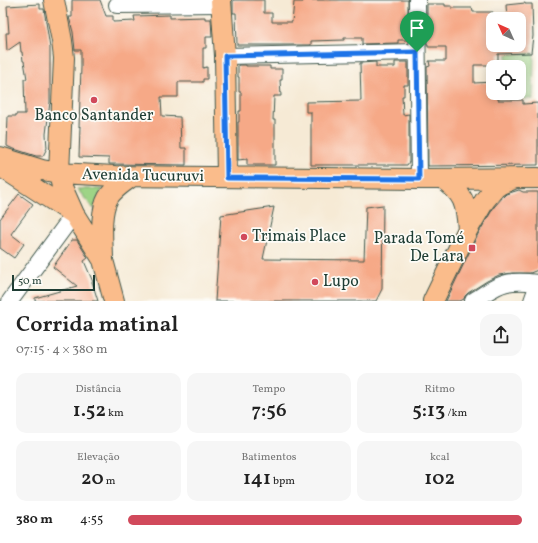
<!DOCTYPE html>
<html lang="pt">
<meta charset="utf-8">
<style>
body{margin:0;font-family:Vollkorn,serif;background:#f6f6f6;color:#222;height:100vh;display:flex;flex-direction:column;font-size:15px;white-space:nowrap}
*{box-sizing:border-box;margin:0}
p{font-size:13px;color:#767676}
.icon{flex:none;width:22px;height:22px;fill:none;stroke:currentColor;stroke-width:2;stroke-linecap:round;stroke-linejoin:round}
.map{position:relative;height:301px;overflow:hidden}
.panel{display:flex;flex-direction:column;background:#fff;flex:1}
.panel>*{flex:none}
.needle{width:26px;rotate:315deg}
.fabs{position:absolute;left:486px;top:12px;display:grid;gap:8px}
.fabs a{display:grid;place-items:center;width:40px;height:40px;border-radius:8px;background:#fff;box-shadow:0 2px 10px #0003;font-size:20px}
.scale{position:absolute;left:12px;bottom:10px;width:83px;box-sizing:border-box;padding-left:4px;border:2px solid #1f3d34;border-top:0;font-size:11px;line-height:14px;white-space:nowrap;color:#1f3d34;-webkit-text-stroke:3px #fdfcf7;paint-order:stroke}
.pin{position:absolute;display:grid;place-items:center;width:34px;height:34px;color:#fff;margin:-41px -17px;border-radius:50% 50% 50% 0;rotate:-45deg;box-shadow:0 0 4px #0007}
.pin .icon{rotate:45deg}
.round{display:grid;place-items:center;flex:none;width:42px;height:42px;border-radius:12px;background:#f6f6f6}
.summary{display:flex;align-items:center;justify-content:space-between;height:68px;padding:0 16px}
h1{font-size:22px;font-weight:600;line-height:30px}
.figures{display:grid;grid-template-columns:repeat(3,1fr);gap:6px;height:68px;padding:4px 16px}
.figures div{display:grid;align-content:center;border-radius:10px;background:#f6f6f6;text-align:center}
.figures b{font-size:20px;font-weight:600}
.figures small{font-size:11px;font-weight:400}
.figures p{font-size:11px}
ul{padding:0 16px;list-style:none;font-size:13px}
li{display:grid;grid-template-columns:64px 48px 1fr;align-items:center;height:30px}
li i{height:10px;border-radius:5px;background:#d1495b}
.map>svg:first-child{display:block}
.green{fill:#9ed486;stroke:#5e885d}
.building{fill:#f6a987}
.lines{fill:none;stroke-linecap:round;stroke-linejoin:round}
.minor-casing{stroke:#3f574c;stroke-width:18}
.major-casing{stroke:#3f574c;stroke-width:22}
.minor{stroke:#fff;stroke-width:16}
.major{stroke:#fabc8b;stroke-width:20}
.route-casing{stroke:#fff;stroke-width:8}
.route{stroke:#1a73e8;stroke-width:5}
.poi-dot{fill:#d1495b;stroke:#fdfcf7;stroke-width:1.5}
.labels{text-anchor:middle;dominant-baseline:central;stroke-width:3.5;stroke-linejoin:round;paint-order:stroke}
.poi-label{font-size:16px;fill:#1f3d34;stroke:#fdfcf7;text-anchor:start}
.street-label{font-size:16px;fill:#1f3d34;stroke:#fdfcf7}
</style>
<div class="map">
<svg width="538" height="301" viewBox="0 0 538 301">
<rect width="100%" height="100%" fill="#fdfcf7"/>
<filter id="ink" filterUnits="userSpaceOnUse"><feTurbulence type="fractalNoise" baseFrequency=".025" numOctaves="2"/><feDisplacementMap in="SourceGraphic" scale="8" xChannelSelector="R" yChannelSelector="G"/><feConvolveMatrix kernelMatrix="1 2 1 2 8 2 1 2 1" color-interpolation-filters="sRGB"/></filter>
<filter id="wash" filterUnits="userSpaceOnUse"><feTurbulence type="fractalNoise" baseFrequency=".012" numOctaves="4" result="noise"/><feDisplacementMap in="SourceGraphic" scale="16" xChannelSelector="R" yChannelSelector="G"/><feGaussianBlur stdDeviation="0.9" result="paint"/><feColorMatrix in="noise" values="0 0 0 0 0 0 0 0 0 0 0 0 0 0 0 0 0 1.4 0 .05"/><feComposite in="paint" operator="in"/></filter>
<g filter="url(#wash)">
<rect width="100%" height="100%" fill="#f6ead5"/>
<path class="green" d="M531,53L534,54L533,99L506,98V93H519V67H507V54Z
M77,189H102L94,209Z"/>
<g id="blocks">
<path class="building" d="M72,0H100L106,16H113V22L135,21L134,16L170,15V18L205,17V19H211L212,37H206V48H203V68L207,67V79H203V82H178V97H161L162,116L180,117L181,148H186V165L109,164V158L79,157L80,126L79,127L81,67V50H75L73,32L69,17H72Z
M233,0H264V13H272V22H292L294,2H303V0H408V40H398V43L362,44V38H344V40L311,41V45H237L236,13H233Z
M525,3V4H532L533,36L531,53L498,54V65H474V83L493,82V93H498V100H523V104L538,103V165L428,166L427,67L430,66L429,61H446V47H428V44H427V4H445V6H452V8H472L473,12H493V45H519V19H507L506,5Z
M40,4V9H44L50,48V102L46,134L47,148L43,156H36L11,148L7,146L8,116H16V114H25L24,79H27L24,61H23L22,52H21L20,42L7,51L6,33H9L7,6Z
M376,62V67H395V62H408V85H404V96H402L403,115L409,114V162L407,165H311V112H306V102L361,101L360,63Z
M238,65H246V66H270V69H282V80H280L281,96H274L273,120H275V165H247V159L238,160V122H239V111H241V92H239V77H238Z
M519,190L523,192H538V270L530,273H512L499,275L487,281L468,293L465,296L464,299L460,301H446L478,234L494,207L503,197L506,194Z
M19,194L33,204L11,234L24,244L14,258L0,248V219Z
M383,205L382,289L376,301H215L221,215L274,207L263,259L364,260L366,207Z
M72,240H77L88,258L84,261L93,282H92L98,301H35V298L77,286L53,267Z"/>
</g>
</g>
<g filter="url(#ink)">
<use href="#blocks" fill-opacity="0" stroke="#3f574c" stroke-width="1"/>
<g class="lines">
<defs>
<path id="minor" d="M417,0L419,179
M117,5L221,4
M225,56L417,52
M10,301L74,214
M473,301C485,294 498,283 513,282C521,281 530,282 538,283
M532,301L538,284"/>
<path id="major" d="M54,0L62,41L64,58L59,173L62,187L74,214
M221,0L225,56L227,177
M0,157L42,170L59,173L115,176L419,179L538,178
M0,166L74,214L103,260L114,301
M443,179C464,194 466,203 468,229
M103,260C103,242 99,214 108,198C113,189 123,183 131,177
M433,301L468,229L485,200L495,188L501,184L513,179"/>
</defs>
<use href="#minor" class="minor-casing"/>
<use href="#major" class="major-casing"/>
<use href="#minor" class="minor"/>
<use href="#major" class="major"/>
</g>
</g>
<g class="lines" filter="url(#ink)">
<defs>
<path id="route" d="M417,52L419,179L227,178L225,56Z"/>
</defs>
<use href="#route" class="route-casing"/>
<use href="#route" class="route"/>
</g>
<g class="poi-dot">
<circle cx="94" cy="100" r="4"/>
<circle cx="244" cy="237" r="4"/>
<rect x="468" y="244" width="8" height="8" rx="2"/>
<circle cx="315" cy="282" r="4"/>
</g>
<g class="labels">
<g class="poi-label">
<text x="94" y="116" text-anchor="middle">Banco Santander</text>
<text x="252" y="237">Trimais Place</text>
<text x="464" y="239" text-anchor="end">Parada Tomé<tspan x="464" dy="18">De Lara</tspan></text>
<text x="323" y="282">Lupo</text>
</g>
<g class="street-label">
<text transform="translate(143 176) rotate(1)">Avenida Tucuruvi</text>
</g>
</g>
</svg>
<div class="fabs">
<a><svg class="needle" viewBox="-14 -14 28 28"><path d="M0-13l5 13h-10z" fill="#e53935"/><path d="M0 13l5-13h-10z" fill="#767676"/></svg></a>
<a><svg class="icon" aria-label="locate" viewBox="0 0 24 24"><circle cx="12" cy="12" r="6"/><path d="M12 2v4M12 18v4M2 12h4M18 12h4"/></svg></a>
</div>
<div class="scale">50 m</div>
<div class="pin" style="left:417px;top:52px;background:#1e9e55"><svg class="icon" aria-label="arrive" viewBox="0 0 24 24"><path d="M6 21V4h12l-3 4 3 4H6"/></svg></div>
</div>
<section class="panel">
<div class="summary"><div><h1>Corrida matinal</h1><p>07:15 · 4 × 380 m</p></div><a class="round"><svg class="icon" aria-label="share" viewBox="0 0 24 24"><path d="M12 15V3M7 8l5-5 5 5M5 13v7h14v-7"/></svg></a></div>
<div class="figures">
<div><p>Distância</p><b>1.52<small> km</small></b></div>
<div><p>Tempo</p><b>7:56</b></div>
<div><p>Ritmo</p><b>5:13<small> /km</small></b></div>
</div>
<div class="figures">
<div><p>Elevação</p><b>20<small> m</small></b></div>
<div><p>Batimentos</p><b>141<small> bpm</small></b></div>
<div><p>kcal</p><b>102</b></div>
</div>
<ul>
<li><b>380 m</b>4:55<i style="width:100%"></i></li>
</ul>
</section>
